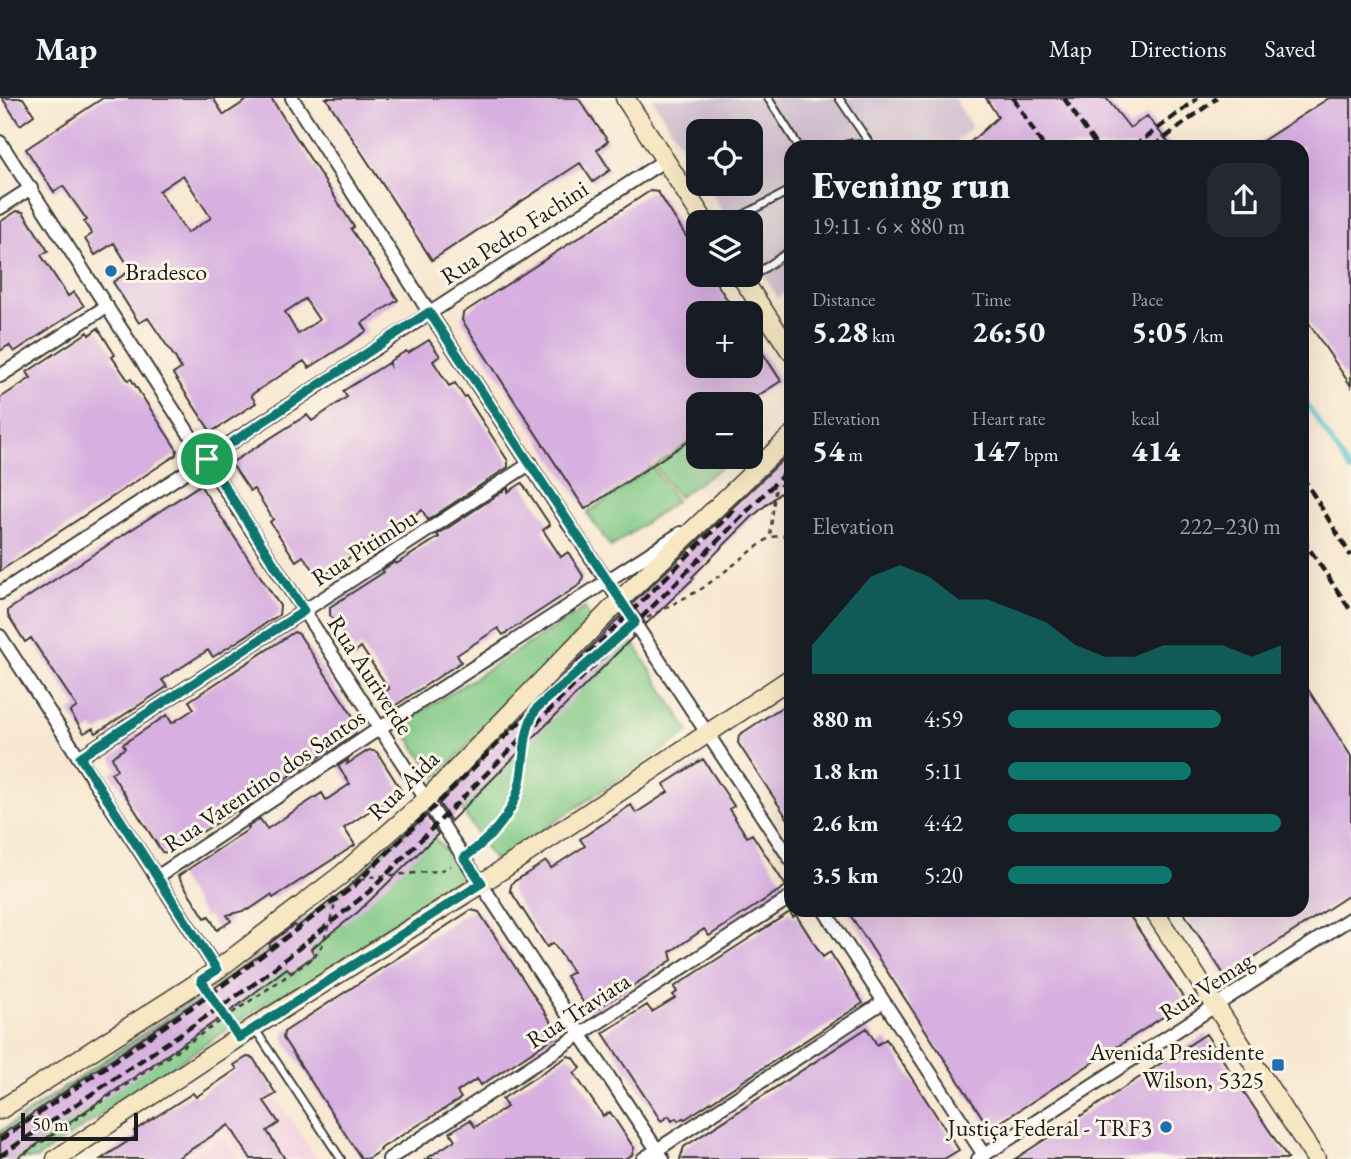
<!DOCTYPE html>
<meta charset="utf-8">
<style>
body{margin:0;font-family:"EB Garamond",serif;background:#242831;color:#f1f3f6;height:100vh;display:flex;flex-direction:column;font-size:26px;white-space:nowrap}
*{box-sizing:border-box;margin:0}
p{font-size:23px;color:#9ea1a6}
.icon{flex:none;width:38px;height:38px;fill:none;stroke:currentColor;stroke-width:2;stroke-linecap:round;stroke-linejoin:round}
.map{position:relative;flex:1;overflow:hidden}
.sheet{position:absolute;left:784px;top:42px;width:525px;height:777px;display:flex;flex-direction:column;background:#171b24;border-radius:21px;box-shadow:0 7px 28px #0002}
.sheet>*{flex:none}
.fabs{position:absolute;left:686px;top:21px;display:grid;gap:14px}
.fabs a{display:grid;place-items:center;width:77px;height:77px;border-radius:14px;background:#171b24;box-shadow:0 7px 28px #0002;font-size:35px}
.scale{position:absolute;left:21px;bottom:18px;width:117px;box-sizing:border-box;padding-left:7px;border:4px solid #1c1c1c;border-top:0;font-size:19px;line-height:24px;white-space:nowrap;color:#1c1c1c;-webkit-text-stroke:5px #fcf5e5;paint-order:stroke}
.pin{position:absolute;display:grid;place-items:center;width:60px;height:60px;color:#fff;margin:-30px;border:4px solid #fff;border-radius:50%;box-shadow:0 2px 7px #0007}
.round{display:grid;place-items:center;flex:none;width:74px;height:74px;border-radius:21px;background:#242831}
.head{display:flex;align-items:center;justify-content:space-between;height:119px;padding:0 28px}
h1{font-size:38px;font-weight:800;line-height:52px}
.metrics{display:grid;grid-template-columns:repeat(3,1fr);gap:10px;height:119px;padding:7px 28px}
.metrics div{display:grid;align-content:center}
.metrics b{font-size:30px;font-weight:800}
.metrics small{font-size:19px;font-weight:400}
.metrics p{font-size:19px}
.chart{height:196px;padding:14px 28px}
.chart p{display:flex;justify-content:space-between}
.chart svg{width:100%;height:126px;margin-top:7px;fill:#0f766e;opacity:.7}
ul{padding:0 28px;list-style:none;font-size:23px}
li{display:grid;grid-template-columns:112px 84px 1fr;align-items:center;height:52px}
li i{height:18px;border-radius:9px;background:#0f766e}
header{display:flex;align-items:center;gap:42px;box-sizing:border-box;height:98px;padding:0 35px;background:#171b24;border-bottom:2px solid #363941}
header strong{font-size:33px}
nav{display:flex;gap:38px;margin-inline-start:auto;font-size:24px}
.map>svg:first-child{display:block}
.built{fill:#f3cfdf}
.industrial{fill:#cfbdce}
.green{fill:#7fc885;stroke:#4e7250;stroke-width:2}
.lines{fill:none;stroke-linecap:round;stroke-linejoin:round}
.stream{stroke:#58c4d0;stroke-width:4.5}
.building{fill:#d7afe0;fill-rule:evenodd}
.lane-casing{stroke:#3d3b37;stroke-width:10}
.street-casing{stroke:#3d3b37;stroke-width:16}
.secondary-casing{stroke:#3d3b37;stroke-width:21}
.path{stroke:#3d3b37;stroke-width:2.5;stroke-dasharray:5 5;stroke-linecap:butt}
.lane{stroke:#fff;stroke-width:6}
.street{stroke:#fff;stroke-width:12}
.secondary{stroke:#f7e8c3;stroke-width:18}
.rail{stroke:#1c1c1c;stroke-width:4.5;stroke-dasharray:10 5;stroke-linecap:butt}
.route-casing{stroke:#fff;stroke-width:14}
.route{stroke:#0f766e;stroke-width:9}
.poi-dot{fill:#1f6fb2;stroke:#fcf5e5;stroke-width:2.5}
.labels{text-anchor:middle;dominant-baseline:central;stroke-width:6;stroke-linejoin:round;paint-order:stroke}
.street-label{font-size:24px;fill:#1c1c1c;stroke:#fcf5e5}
.poi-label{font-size:24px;fill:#1c1c1c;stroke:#fcf5e5;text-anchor:end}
</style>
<header>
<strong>Map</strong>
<nav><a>Map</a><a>Directions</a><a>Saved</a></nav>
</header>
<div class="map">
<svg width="1351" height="1061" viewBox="0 0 1351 1061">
<rect width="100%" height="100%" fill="#fcf5e5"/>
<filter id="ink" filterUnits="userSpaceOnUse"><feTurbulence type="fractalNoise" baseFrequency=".0143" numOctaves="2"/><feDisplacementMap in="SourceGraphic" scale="14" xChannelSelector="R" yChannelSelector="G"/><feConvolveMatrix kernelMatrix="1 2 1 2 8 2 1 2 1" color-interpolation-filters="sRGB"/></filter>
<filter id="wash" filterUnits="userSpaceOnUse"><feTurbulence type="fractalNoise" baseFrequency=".00686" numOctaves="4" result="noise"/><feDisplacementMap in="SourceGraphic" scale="28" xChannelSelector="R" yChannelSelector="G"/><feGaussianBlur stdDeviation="1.57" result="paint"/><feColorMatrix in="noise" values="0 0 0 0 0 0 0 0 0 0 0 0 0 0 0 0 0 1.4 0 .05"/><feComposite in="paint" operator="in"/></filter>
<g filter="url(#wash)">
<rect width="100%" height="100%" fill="#f8e8d2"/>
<path class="built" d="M276,1000L317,1061H243L225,1034Z
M223,1036L240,1061H184Z"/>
<path class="industrial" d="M652,0H954L972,29L950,49H791V189L778,200L751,157V124H730L706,86H751V33H698V74Z"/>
<path class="green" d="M698,338V359H737L678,399L655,368Z
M652,369L676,403L611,449L587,415Z
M585,510L591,522L436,680L400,627Z
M623,528L689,634L495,764L452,696Z
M418,720C430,735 464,769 462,789L285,901L271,902L36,1061H0V1034L269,850L290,877L317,858L296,829L345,790Z"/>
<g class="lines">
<path class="stream" d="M1302,298L1351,374"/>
</g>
<g id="blocks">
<path class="building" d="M2,0H23L34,17L20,27Z
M103,0H213L224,17L250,0H271L354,129L351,131L398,202L362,225L367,233L309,270L304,263L269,285L251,297L256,305L211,334L173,276L181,271L176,261L148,220L139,225L113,184L131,172L114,145L95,157L85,141L92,136L84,124L87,122L63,88L54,94L26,51ZM183,77L211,120L187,135L159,93ZM305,201L319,222L298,236L285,214Z
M326,0H578L608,43L597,52L610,72L593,84L580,65L432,162Z
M986,0H1106L1130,30L1147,18L1172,49H965L998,19Z
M1329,0H1351V288L1302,215V49H1253Z
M650,93L658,94L698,157V177H711L736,215H698V268H751V237L781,283L745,306H698V337L585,411L462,222L463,215Z
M17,113L23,114L48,153L41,157L68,198L74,194L84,208L14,254L9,247L0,253V124Z
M98,230L115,257L112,259L128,282L131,281L177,352L176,357L0,473V300L31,280L27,274L88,234L89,237Z
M429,242L440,258L433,263L449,288L455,285L464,299L466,298L508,363V369L428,422L422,412L380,440L386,449L373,458L367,448L320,480L303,458L296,463L270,424L273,421L254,391L250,393L231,365L307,317L312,323L347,299L343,293L388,265L390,268V263L406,253L408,255Z
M791,354V386L753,418L692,479L694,480L646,526L632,506Z
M522,385L550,427L543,432L561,459L568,454L583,478L581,486L503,537L498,530L457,557L461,564L396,607L388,605L382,595L389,591L361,549L355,554L330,517V509L384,474L382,472L395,464L396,466L439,439L437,437L508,390V394Z
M200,387L280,508L279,517L213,559L208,552L162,582L167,589L96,635L93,630L84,635L70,614L77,609L31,540L25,544L8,517V512Z
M620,519L633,539L451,723L439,705Z
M294,534L299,536L358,626L355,636L249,704L251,706L238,714L237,712L169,755L162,754L111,675L117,672L112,659L125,650L123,646L167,617L172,625L194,611L189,603Z
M1302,582L1351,658V796L1225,878L1182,812H1302Z
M791,603V726L738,645L739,637Z
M369,652L377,654L401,692L344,730L355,747L273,800L271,797L250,811L227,817L231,823L217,832L209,818L205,820L178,778L249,731L248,729L260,721L267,731L322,695L326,702L350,686L338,668L348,662L347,666Z
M703,661L734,708L729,711L747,739L752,736L786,788L709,838L704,831L670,854L672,862L594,913H589L566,878L573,874L553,845L547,849L510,792L512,785L546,763L551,770L585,748L580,741L631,707L636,715L668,694L664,686Z
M426,717L438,736L358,814L311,851L315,857L291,874L287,870L236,909L16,1061H0V1038L209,894L271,849L269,846L294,827L296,830L348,789Z
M471,812L479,814L559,936L481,987L477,981L457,994L461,1000L457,1003L380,1051L381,1052L367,1061L361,1060L283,940L284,934Z
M847,812H1126L1186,904L990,1031Z
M790,814L793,819L796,817L823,859L830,854L863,905L685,1021L683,1020L678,1023L676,1020L672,1023L669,1018L661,1023L603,935L647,907L652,914L675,900L673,897L677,894L674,889Z
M867,930L877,947L886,941L959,1052L944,1061H680L684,1049Z
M1206,936L1288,1061H1015L1114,996Z
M568,958L574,960L581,970L574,975L603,1018L610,1014L634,1050L632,1057L624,1061H426L455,1042L450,1034L470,1022L475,1029L507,1009L502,1001Z
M247,959L253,960L276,996L264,1003L279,1025L267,1033L285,1061H251L229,1027L176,1061H101L136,1038L134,1033L149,1023L193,995L196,999L237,971L234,967Z"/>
</g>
</g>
<g filter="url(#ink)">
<use href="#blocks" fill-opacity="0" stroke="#3d3b37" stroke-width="2"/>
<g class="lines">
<defs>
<path id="lane" d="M768,0L799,49
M839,0L872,49
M839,49L851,45L871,49
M730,124L791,92
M746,183L791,152
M255,931L341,1061"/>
<path id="street" d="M292,0L429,214L791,762
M0,44L464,760L663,1061
M0,110L31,90
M0,278L107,208
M0,495L665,62
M0,538L217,872
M80,659L531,365
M157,779L380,630L681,435
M824,812L984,1057
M389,1061L791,799
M643,1061L883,904
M978,1061L1351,820"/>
<path id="secondary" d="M625,0L705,124
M740,177L791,254
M1153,812L1316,1061
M0,1012L217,872L341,777L427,701L620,502L791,338
M56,1061L254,929L470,793L791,580"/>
</defs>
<use href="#lane" class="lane-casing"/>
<use href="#street" class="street-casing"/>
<use href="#secondary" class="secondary-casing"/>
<path class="path" d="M789,214L791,213
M791,379L780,387L775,394L770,439L791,437
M647,520L703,490L770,439
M558,592L623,534
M474,753C496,737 515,712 520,685C524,663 522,640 531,619
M361,782L369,779L439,773L451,768
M210,896L229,925
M17,1061L312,861L323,846L336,803"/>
<use href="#lane" class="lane"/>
<use href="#street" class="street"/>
<use href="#secondary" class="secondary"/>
<path class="rail" d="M1013,0L1044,49
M1064,0L1097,49
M1133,49L1198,0
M1153,49L1217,0
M1302,378L1351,458
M1302,440L1351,513
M0,1042L211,896L354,788L734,412
M0,1058L257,884L371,792L791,369"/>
</g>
</g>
<g class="lines" filter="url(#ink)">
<defs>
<path id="route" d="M429,214L635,524L537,610C521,635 526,661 519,689C511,720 489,741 464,760L482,785L239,940L201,882L217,872L80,659L304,513L207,361Z"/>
</defs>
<use href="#route" class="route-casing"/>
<use href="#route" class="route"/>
</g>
<g class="poi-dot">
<circle cx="111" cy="173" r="7"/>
<rect x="1271" y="960" width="14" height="14" rx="3.5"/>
<circle cx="1166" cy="1029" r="7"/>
</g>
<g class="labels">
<g class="street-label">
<text transform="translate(514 134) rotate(-33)">Rua Pedro Fachini</text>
<text transform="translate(364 449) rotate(-33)">Rua Pitimbu</text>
<text transform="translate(371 577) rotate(57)">Rua Auriverde</text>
<text transform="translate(264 682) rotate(-34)">Rua Vatentino dos Santos</text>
<text transform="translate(403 687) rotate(-44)">Rua Aida</text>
<text transform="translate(1206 888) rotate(-33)">Rua Vemag</text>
<text transform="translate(578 912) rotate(-33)">Rua Traviata</text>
</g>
<g class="poi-label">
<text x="125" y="173" text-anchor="start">Bradesco</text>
<text x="1264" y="953">Avenida Presidente<tspan x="1264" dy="28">Wilson, 5325</tspan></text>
<text x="1152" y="1029">Justiça Federal - TRF3</text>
</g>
</g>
</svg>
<div class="fabs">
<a><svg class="icon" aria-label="locate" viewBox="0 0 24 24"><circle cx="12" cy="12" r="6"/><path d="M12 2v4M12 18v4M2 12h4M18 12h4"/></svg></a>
<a><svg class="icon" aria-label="layers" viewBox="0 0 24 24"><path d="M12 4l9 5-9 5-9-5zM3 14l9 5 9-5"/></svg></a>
<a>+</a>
<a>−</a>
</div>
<div class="scale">50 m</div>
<div class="pin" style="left:207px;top:361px;background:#1e9e55"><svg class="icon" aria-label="arrive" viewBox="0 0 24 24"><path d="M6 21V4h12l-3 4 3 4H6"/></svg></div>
<section class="sheet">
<div class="head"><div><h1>Evening run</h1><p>19:11 · 6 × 880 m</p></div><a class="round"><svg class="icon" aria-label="share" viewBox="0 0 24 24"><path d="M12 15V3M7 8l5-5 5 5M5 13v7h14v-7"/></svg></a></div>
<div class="metrics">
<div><p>Distance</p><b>5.28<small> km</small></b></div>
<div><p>Time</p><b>26:50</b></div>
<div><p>Pace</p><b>5:05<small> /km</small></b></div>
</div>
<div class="metrics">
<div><p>Elevation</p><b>54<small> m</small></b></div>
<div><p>Heart rate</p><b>147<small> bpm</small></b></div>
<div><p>kcal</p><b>414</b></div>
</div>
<div class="chart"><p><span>Elevation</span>222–230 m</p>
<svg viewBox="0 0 160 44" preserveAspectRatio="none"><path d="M0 44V34L10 22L20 10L30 6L40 10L50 18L60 18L70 22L80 26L90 34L100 38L110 38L120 34L130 34L140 34L150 38L160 34V44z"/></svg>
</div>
<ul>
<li><b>880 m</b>4:59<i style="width:78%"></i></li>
<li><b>1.8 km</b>5:11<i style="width:67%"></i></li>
<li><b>2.6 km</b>4:42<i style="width:100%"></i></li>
<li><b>3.5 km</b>5:20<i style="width:60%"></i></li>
</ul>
</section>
</div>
